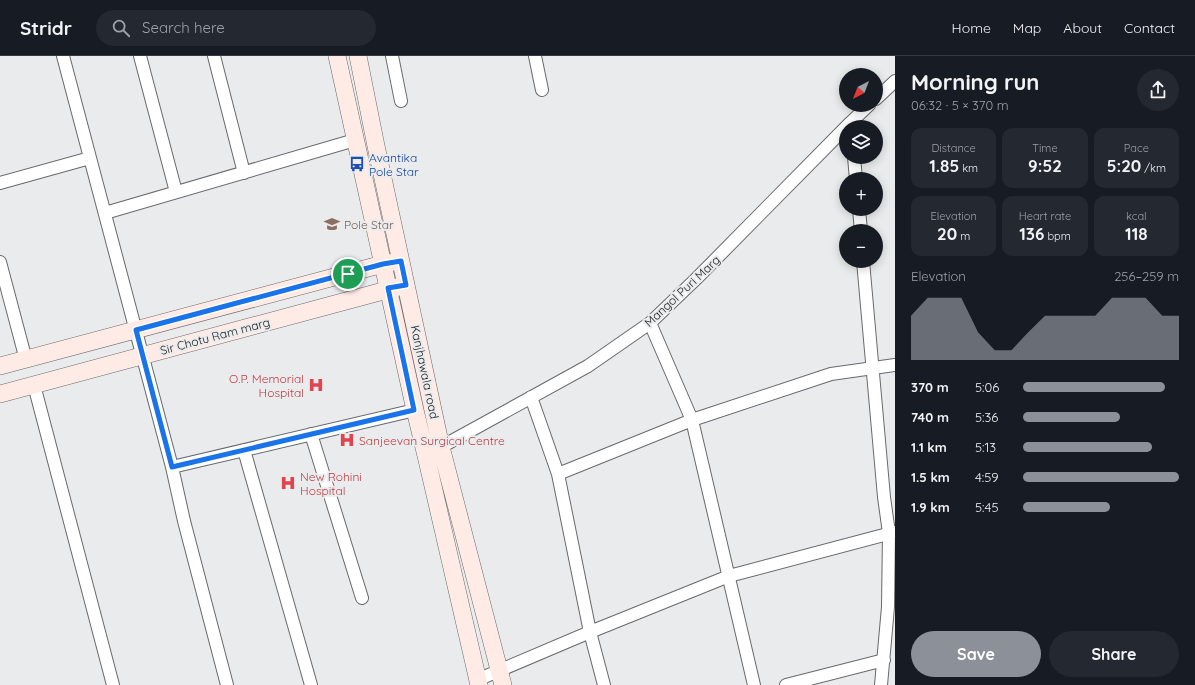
<!DOCTYPE html>
<meta charset="utf-8">
<style>
body{margin:0;font-family:Quicksand,sans-serif;background:#242831;color:#f1f3f6;height:100vh;display:flex;flex-direction:column;font-size:15px;white-space:nowrap}
*{box-sizing:border-box;margin:0}
p{font-size:13px;color:#9ea1a6}
.icon{flex:none;width:22px;height:22px;fill:none;stroke:currentColor;stroke-width:2;stroke-linecap:round;stroke-linejoin:round}
.map{position:relative;flex:1;overflow:hidden}
.panel{display:flex;flex-direction:column;background:#171b24;width:300px}
.panel>*{flex:none}
.needle{width:26px;rotate:222deg}
.fabs{position:absolute;left:839px;top:12px;display:grid;gap:8px}
.fabs a{display:grid;place-items:center;width:44px;height:44px;border-radius:50%;background:#171b24;box-shadow:0 2px 10px #0003;font-size:20px}
.pin{position:absolute;display:grid;place-items:center;width:34px;height:34px;color:#fff;margin:-17px;border:2px solid #fff;border-radius:50%;box-shadow:0 1px 4px #0007}
.round{display:grid;place-items:center;flex:none;width:42px;height:42px;border-radius:21px;background:#242831}
.head{display:flex;align-items:center;justify-content:space-between;height:68px;padding:0 16px}
h1{font-size:22px;font-weight:700;line-height:30px}
.stats{display:grid;grid-template-columns:repeat(3,1fr);gap:6px;height:68px;padding:4px 16px}
.stats div{display:grid;align-content:center;border-radius:10px;background:#242831;text-align:center}
.stats b{font-size:17px;font-weight:700}
.stats small{font-size:11px;font-weight:400}
.stats p{font-size:11px}
.chart{height:112px;padding:8px 16px}
.chart p{display:flex;justify-content:space-between}
.chart svg{width:100%;height:72px;margin-top:4px;fill:#8c9099;opacity:.7}
.cta{display:flex;gap:8px;margin-top:auto;padding:8px 16px}
.cta a{flex:1;height:46px;border-radius:24px;background:#8c9099;color:#fff;font-size:16px;font-weight:700;line-height:46px;text-align:center}
.cta a+a{background:#242831;color:#f1f3f6}
ul{padding:0 16px;list-style:none;font-size:13px}
li{display:grid;grid-template-columns:64px 48px 1fr;align-items:center;height:30px}
li i{height:10px;border-radius:5px;background:#8c9099}
header{display:flex;align-items:center;gap:24px;box-sizing:border-box;height:56px;padding:0 20px;background:#171b24;border-bottom:1px solid #363941}
header strong{font-size:19px}
nav{display:flex;gap:22px;margin-inline-start:auto;font-size:14px}
.search{width:280px;height:36px;background:#242831;display:flex;align-items:center;gap:10px;box-sizing:border-box;padding:0 14px;border-radius:22px;color:#9ea1a6;font-size:15px}
main{display:flex;flex:1;min-height:0}
.map>svg:first-child{display:block}
.lines{fill:none;stroke-linecap:round;stroke-linejoin:round}
.street-casing{stroke:#68696b;stroke-width:14}
.secondary-casing{stroke:#68696b;stroke-width:18}
.street{stroke:#fff;stroke-width:12}
.secondary{stroke:#ffebe5;stroke-width:17}
.route-casing{stroke:#fff;stroke-width:8}
.route{stroke:#1a73e8;stroke-width:5}
.labels{text-anchor:middle;dominant-baseline:central;stroke-width:4;stroke-linejoin:round;paint-order:stroke}
.transit-label{font-size:12px;fill:#164399;stroke:#eaebed;text-anchor:start}
.education-label{font-size:12px;fill:#785e54;stroke:#eaebed;text-anchor:start}
.street-label{font-size:12px;fill:#19191a;stroke:#eaebed}
.health-label{font-size:12px;fill:#be3a42;stroke:#eaebed;text-anchor:start}
</style>
<header>
<strong>Stridr</strong>
<div class="search"><svg class="icon" aria-label="search" viewBox="0 0 24 24"><circle cx="10" cy="10" r="6"/><path d="M15 15l6 6"/></svg>Search here</div>
<nav><a>Home</a><a>Map</a><a>About</a><a>Contact</a></nav>
</header>
<main>
<div class="map">
<svg width="895" height="629" viewBox="0 0 895 629">
<rect width="100%" height="100%" fill="#eaebed"/>
<g class="lines">
<defs>
<path id="street" d="M63,0L172,411L184,465L227,629
M140,0L176,136
M214,0L244,117
M392,0L401,45
M535,0L542,34
M876,43L895,25
M854,101L856,123
M0,127L90,102
M859,153L861,175
M105,157L355,84
M863,205L884,441L889,477L888,551L881,629
M0,206L26,304
M650,267L692,364L754,629
M34,329L113,629
M531,341L558,418L590,576L604,629
M311,378L362,542
M441,391L588,310L650,267L696,223L850,67L869,49
M244,394L311,629
M172,411L415,354
M558,418L692,364L831,318L895,309
M477,624L590,576L729,520L895,476
M786,629L884,604"/>
<path id="secondary" d="M337,0L415,354L427,404L479,629
M358,0L376,90L441,391L503,629
M0,310L383,208L394,206
M0,338L398,231"/>
</defs>
<use href="#street" class="street-casing"/>
<use href="#secondary" class="secondary-casing"/>
<use href="#street" class="street"/>
<use href="#secondary" class="secondary"/>
</g>
<g class="lines">
<defs>
<path id="route" d="M401,205L406,229L388,232L414,354L172,411L136,274L383,208Z"/>
</defs>
<use href="#route" class="route-casing"/>
<use href="#route" class="route"/>
</g>
<defs>
<symbol id="bus-bare" viewBox="-9 -9 18 18"><path d="M-5-6H5V4H4V6H2V4H-2V6H-4V4H-5ZM-3.5-4V0h7V-4ZM-3.5 1.2v1.5H-2V1.2ZM2 1.2v1.5H3.5V1.2Z" fill="#1a4fb4" stroke="#eaebed" stroke-width="2.5" paint-order="stroke"/></symbol>
<symbol id="school-bare" viewBox="-9 -9 18 18"><path d="M0-5L7-2L0 1L-7-2ZM-4 1L0 2.5L4 1V4Q0 6-4 4Z" fill="#8d6e63" stroke="#eaebed" stroke-width="2.5" paint-order="stroke"/></symbol>
<symbol id="hospital-bare" viewBox="-9 -9 18 18"><path d="M-5-5h3v3.5h4V-5h3V5h-3V1.5h-4V5h-3Z" fill="#e0444e" stroke="#eaebed" stroke-width="2.5" paint-order="stroke"/></symbol>
</defs>
<g fill-rule="evenodd">
<use href="#bus-bare" x="346" y="97" width="22" height="22"/>
<use href="#school-bare" x="321" y="157" width="22" height="22"/>
<use href="#hospital-bare" x="305" y="318" width="22" height="22"/>
<use href="#hospital-bare" x="336" y="373" width="22" height="22"/>
<use href="#hospital-bare" x="277" y="416" width="22" height="22"/>
</g>
<g class="labels">
<g class="transit-label">
<text x="369" y="101">Avantika<tspan x="369" dy="14">Pole Star</tspan></text>
</g>
<g class="education-label">
<text x="344" y="168">Pole Star</text>
</g>
<g class="street-label">
<text transform="translate(682 235) rotate(-43)">Mangol Puri Marg</text>
<text transform="translate(215 280) rotate(-15)">Sir Chotu Ram marg</text>
<text transform="translate(425 316) rotate(78)">Kanjhawala road</text>
</g>
<g class="health-label">
<text x="304" y="322" text-anchor="end">O.P. Memorial<tspan x="304" dy="14">Hospital</tspan></text>
<text x="359" y="384">Sanjeevan Surgical Centre</text>
<text x="300" y="420">New Rohini<tspan x="300" dy="14">Hospital</tspan></text>
</g>
</g>
</svg>
<div class="fabs">
<a><svg class="needle" viewBox="-14 -14 28 28"><path d="M0-13l5 13h-10z" fill="#e53935"/><path d="M0 13l5-13h-10z" fill="#9ea1a6"/></svg></a>
<a><svg class="icon" aria-label="layers" viewBox="0 0 24 24"><path d="M12 4l9 5-9 5-9-5zM3 14l9 5 9-5"/></svg></a>
<a>+</a>
<a>−</a>
</div>
<div class="pin" style="left:348px;top:218px;background:#1e9e55"><svg class="icon" aria-label="arrive" viewBox="0 0 24 24"><path d="M6 21V4h12l-3 4 3 4H6"/></svg></div>
</div>
<section class="panel">
<div class="head"><div><h1>Morning run</h1><p>06:32 · 5 × 370 m</p></div><a class="round"><svg class="icon" aria-label="share" viewBox="0 0 24 24"><path d="M12 15V3M7 8l5-5 5 5M5 13v7h14v-7"/></svg></a></div>
<div class="stats">
<div><p>Distance</p><b>1.85<small> km</small></b></div>
<div><p>Time</p><b>9:52</b></div>
<div><p>Pace</p><b>5:20<small> /km</small></b></div>
</div>
<div class="stats">
<div><p>Elevation</p><b>20<small> m</small></b></div>
<div><p>Heart rate</p><b>136<small> bpm</small></b></div>
<div><p>kcal</p><b>118</b></div>
</div>
<div class="chart"><p><span>Elevation</span>256–259 m</p>
<svg viewBox="0 0 160 44" preserveAspectRatio="none"><path d="M0 44V17L10 6L20 6L30 6L40 27L50 38L60 38L70 27L80 17L90 17L100 17L110 17L120 6L130 6L140 6L150 17L160 17V44z"/></svg>
</div>
<ul>
<li><b>370 m</b>5:06<i style="width:91%"></i></li>
<li><b>740 m</b>5:36<i style="width:62%"></i></li>
<li><b>1.1 km</b>5:13<i style="width:83%"></i></li>
<li><b>1.5 km</b>4:59<i style="width:100%"></i></li>
<li><b>1.9 km</b>5:45<i style="width:56%"></i></li>
</ul>
<div class="cta"><a>Save</a><a>Share</a></div>
</section>
</main>
